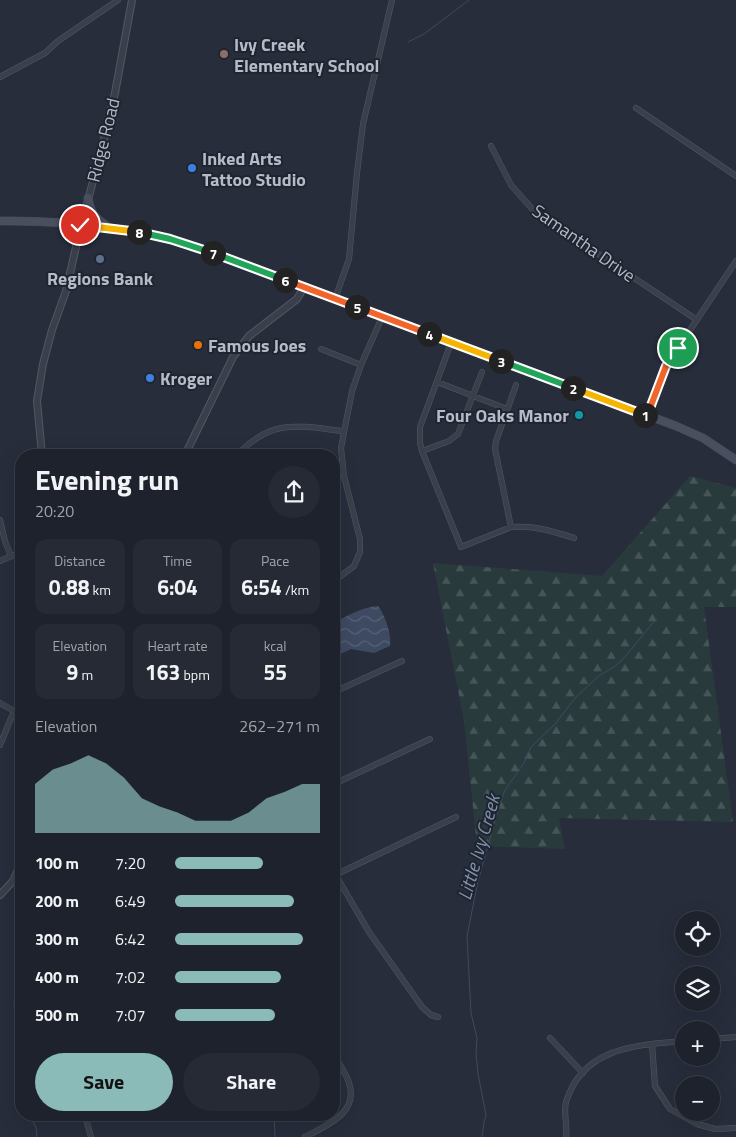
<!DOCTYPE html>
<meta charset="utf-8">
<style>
body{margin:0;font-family:"Titillium Web",sans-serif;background:#252a34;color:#f1f3f6;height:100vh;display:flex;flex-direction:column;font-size:19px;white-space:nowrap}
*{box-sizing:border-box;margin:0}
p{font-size:16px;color:#a0a4a9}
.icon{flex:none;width:28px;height:28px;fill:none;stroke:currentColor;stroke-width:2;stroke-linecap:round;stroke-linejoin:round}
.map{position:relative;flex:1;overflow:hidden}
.sheet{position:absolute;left:15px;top:449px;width:325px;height:672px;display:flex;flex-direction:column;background:#1d222c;border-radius:20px;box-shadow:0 5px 20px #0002,0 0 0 1px #3b3f48}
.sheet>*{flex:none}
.controls{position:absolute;left:675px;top:911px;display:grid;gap:10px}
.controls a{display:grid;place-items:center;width:45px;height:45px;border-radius:50%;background:#1d222c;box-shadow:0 5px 20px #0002,0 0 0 1px #3b3f48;font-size:25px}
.pin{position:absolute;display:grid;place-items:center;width:42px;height:42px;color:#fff;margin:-21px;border:2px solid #fff;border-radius:50%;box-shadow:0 1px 5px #0007}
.km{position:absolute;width:25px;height:25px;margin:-12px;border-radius:50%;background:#222;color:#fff;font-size:14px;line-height:25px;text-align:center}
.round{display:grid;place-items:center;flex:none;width:52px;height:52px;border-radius:26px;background:#252a34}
.overview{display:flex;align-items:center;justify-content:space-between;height:85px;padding:0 20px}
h1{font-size:28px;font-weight:700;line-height:38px}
.metrics{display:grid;grid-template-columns:repeat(3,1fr);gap:8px;height:85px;padding:5px 20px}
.metrics div{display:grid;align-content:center;border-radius:12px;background:#252a34;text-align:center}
.metrics b{font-size:21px;font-weight:700}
.metrics small{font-size:14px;font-weight:400}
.metrics p{font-size:14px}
.chart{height:140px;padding:10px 20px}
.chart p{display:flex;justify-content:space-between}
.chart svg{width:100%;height:90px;margin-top:5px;fill:#8bbbb9;opacity:.7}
.button{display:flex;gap:10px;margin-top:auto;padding:10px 20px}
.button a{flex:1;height:58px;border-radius:30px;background:#8bbbb9;color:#111;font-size:20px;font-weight:700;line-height:58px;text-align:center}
.button a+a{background:#252a34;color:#f1f3f6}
ul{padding:0 20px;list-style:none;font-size:16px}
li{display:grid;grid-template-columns:80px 60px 1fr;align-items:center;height:38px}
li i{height:12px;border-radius:6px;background:#8bbbb9}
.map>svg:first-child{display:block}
.forest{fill:url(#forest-firs)}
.water{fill:url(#water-waves)}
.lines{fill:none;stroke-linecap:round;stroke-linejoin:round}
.stream{stroke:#3e4a62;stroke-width:1}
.minor-casing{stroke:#525863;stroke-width:6}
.tertiary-casing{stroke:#525863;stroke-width:8}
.secondary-casing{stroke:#434954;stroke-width:9}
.minor{stroke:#3a404b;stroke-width:5}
.tertiary{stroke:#3a404b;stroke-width:6}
.secondary{stroke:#494f5e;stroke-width:8}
.split-1-casing{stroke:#fff;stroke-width:10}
.split-2-casing{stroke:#fff;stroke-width:10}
.split-3-casing{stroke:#fff;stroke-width:10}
.split-4-casing{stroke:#fff;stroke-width:10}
.split-5-casing{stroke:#fff;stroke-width:10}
.split-6-casing{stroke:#fff;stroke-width:10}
.split-7-casing{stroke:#fff;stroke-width:10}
.split-8-casing{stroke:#fff;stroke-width:10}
.split-9-casing{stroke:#fff;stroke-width:10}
.split-1{stroke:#f0652b;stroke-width:6}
.split-2{stroke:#f5b400;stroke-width:6}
.split-3{stroke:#22a559;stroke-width:6}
.split-4{stroke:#f5b400;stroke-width:6}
.split-5{stroke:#f0652b;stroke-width:6}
.split-6{stroke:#f0652b;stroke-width:6}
.split-7{stroke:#22a559;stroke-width:6}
.split-8{stroke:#22a559;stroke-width:6}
.split-9{stroke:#f5b400;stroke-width:6}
.education-dot{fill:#8d6e63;stroke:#1f2530;stroke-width:2}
.shop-dot{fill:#3f7fe0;stroke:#1f2530;stroke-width:2}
.service-dot{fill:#5c6f8a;stroke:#1f2530;stroke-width:2}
.food-dot{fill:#e8710a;stroke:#1f2530;stroke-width:2}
.culture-dot{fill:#0f9aa8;stroke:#1f2530;stroke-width:2}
.labels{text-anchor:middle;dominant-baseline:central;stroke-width:4;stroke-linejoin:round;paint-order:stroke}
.poi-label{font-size:18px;font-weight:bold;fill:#b6bbc7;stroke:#1f2530;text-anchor:start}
.street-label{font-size:18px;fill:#b6bbc7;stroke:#1f2530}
.water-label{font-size:19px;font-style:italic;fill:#818fab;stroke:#1f2530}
</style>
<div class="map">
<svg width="736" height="1137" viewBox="0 0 736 1137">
<defs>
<pattern id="forest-firs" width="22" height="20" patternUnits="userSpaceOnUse" patternTransform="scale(1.25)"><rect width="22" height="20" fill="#293a3d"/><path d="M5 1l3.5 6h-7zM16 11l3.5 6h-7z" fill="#465558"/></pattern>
<pattern id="water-waves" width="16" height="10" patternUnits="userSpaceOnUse" patternTransform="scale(1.25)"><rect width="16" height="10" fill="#3e4a62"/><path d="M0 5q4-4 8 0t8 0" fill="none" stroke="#586277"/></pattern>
</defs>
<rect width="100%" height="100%" fill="#272d3b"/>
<path class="forest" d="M690,476L736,488V607H704L733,822L559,818L565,849L477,846L464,721L433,563L602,576Z"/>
<path class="water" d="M378,606C385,615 392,635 390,646L374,653L351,649L334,657V623C347,616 362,607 378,606Z"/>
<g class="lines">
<path class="stream" d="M408,42L424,34L469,0
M16,1098L21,1105
M29,1115L36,1127L37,1137
M274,1115L275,1137
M482,1137L484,1122L486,1115L478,1074L476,1054L477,1038L471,1013L467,936L478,881L500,803L505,790L524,763L531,747L555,724L576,697L600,675L614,667L624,658L656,619"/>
<defs>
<path id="minor" d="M0,77L45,53L58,41L118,0
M636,108L736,176
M491,146L511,185L534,211L697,320
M335,299L349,259L357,173L363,124L392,0
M451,343L420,427V443L422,451L461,547L511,527C534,525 552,531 574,538
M321,349L361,365
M437,382L507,409
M647,416L666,366L736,261
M422,451L449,441L458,434L482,372
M237,455C272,418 298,426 343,431
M0,520L5,541L11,556
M511,527L495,449L496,441L516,385
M0,561L21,552
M334,581L354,566L360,552V539L344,476L341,448L352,391L361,365L382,317
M334,692L402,661
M0,703L14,711L0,745
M334,784L430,739
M334,872L369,932L422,1007L431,1015L438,1017
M335,875L456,817
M21,989C15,1000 16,1012 21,1023
M550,1038L583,1073
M711,1039L736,1037
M652,1044L655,1086L670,1109L697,1124L715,1129L736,1128
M85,1115L91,1137
M305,1137C327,1125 359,1113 349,1083C346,1073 339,1064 334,1055
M566,1137C568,1126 563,1113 566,1102C583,1047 636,1045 684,1041"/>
<path id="tertiary" d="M42,455L37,401L43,364L52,330L66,291L81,225L100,156L115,93L132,0
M185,455L233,357L249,336L297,299L304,287
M0,895L13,881L21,863"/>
<path id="secondary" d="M88,198C91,214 95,217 108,227
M0,221C68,220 136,228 200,248L676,426L703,438L736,460"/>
</defs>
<use href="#minor" class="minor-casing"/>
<use href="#tertiary" class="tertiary-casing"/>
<use href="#secondary" class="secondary-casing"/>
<use href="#minor" class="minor"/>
<use href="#tertiary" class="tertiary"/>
<use href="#secondary" class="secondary"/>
</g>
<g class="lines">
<defs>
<path id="split-1" d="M645,415L647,416L666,366L678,348"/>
<path id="split-2" d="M573,388L645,415"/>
<path id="split-3" d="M501,361L573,388"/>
<path id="split-4" d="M429,334L501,361"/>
<path id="split-5" d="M357,307L429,334"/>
<path id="split-6" d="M285,280L357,307"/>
<path id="split-7" d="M213,253L285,280"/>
<path id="split-8" d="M139,232L170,239L213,253"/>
<path id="split-9" d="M80,225L139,232"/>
</defs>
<use href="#split-1" class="split-1-casing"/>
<use href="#split-2" class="split-2-casing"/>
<use href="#split-3" class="split-3-casing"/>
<use href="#split-4" class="split-4-casing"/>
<use href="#split-5" class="split-5-casing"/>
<use href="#split-6" class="split-6-casing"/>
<use href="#split-7" class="split-7-casing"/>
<use href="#split-8" class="split-8-casing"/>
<use href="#split-9" class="split-9-casing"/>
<use href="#split-1" class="split-1"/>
<use href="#split-2" class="split-2"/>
<use href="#split-3" class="split-3"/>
<use href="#split-4" class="split-4"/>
<use href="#split-5" class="split-5"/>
<use href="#split-6" class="split-6"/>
<use href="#split-7" class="split-7"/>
<use href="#split-8" class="split-8"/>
<use href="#split-9" class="split-9"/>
</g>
<circle class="education-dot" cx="224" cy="54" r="5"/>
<g class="shop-dot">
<circle cx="192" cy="168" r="5"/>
<circle cx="150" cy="378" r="5"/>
</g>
<circle class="service-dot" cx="100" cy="259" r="5"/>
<circle class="food-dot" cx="198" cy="345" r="5"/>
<circle class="culture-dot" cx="579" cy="415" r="5"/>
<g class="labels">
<g class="poi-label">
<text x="234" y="44">Ivy Creek<tspan x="234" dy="21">Elementary School</tspan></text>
<text x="202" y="158">Inked Arts<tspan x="202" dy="21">Tattoo Studio</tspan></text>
<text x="100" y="278" text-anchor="middle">Regions Bank</text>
<text x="208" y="345">Famous Joes</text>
<text x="160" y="378">Kroger</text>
<text x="569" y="415" text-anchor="end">Four Oaks Manor</text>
</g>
<g class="street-label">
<text transform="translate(103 140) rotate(-76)">Ridge Road</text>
<text transform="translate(584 243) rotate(35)">Samantha Drive</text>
</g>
<g class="water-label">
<text transform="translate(478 847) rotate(-74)">Little Ivy Creek</text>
</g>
</g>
</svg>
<div class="controls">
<a><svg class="icon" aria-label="locate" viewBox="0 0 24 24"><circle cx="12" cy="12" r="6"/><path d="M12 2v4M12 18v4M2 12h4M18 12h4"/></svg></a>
<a><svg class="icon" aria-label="layers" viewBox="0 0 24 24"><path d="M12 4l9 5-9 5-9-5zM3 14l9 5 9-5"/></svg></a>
<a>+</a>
<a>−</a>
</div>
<div class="pin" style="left:678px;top:348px;background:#1e9e55"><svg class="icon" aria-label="arrive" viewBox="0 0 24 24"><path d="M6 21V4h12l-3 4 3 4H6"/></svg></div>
<div class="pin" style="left:80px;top:225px;background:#d93025"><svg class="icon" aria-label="check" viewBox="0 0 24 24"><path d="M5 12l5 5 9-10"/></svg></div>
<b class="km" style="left:645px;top:415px">1</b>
<b class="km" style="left:573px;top:388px">2</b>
<b class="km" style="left:501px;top:361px">3</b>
<b class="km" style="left:429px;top:334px">4</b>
<b class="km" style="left:357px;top:307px">5</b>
<b class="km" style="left:285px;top:280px">6</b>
<b class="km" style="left:213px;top:253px">7</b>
<b class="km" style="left:139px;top:232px">8</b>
<section class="sheet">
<div class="overview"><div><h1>Evening run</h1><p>20:20</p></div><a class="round"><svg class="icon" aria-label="share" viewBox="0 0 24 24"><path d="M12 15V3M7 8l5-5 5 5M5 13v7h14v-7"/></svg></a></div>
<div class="metrics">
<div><p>Distance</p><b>0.88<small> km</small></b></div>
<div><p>Time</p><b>6:04</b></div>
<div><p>Pace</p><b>6:54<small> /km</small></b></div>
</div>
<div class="metrics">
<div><p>Elevation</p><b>9<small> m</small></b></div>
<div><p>Heart rate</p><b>163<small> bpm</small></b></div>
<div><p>kcal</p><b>55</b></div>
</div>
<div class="chart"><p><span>Elevation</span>262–271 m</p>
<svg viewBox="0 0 160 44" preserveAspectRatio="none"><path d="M0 44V20L10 13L20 10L30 6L40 10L50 17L60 27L70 31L80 34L90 38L100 38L110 38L120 34L130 27L140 24L150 20L160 20V44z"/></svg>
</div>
<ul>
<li><b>100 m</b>7:20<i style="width:61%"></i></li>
<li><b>200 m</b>6:49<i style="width:82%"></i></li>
<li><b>300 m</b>6:42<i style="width:88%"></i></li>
<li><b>400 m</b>7:02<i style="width:73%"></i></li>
<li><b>500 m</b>7:07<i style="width:69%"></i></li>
</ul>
<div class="button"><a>Save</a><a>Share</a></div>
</section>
</div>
